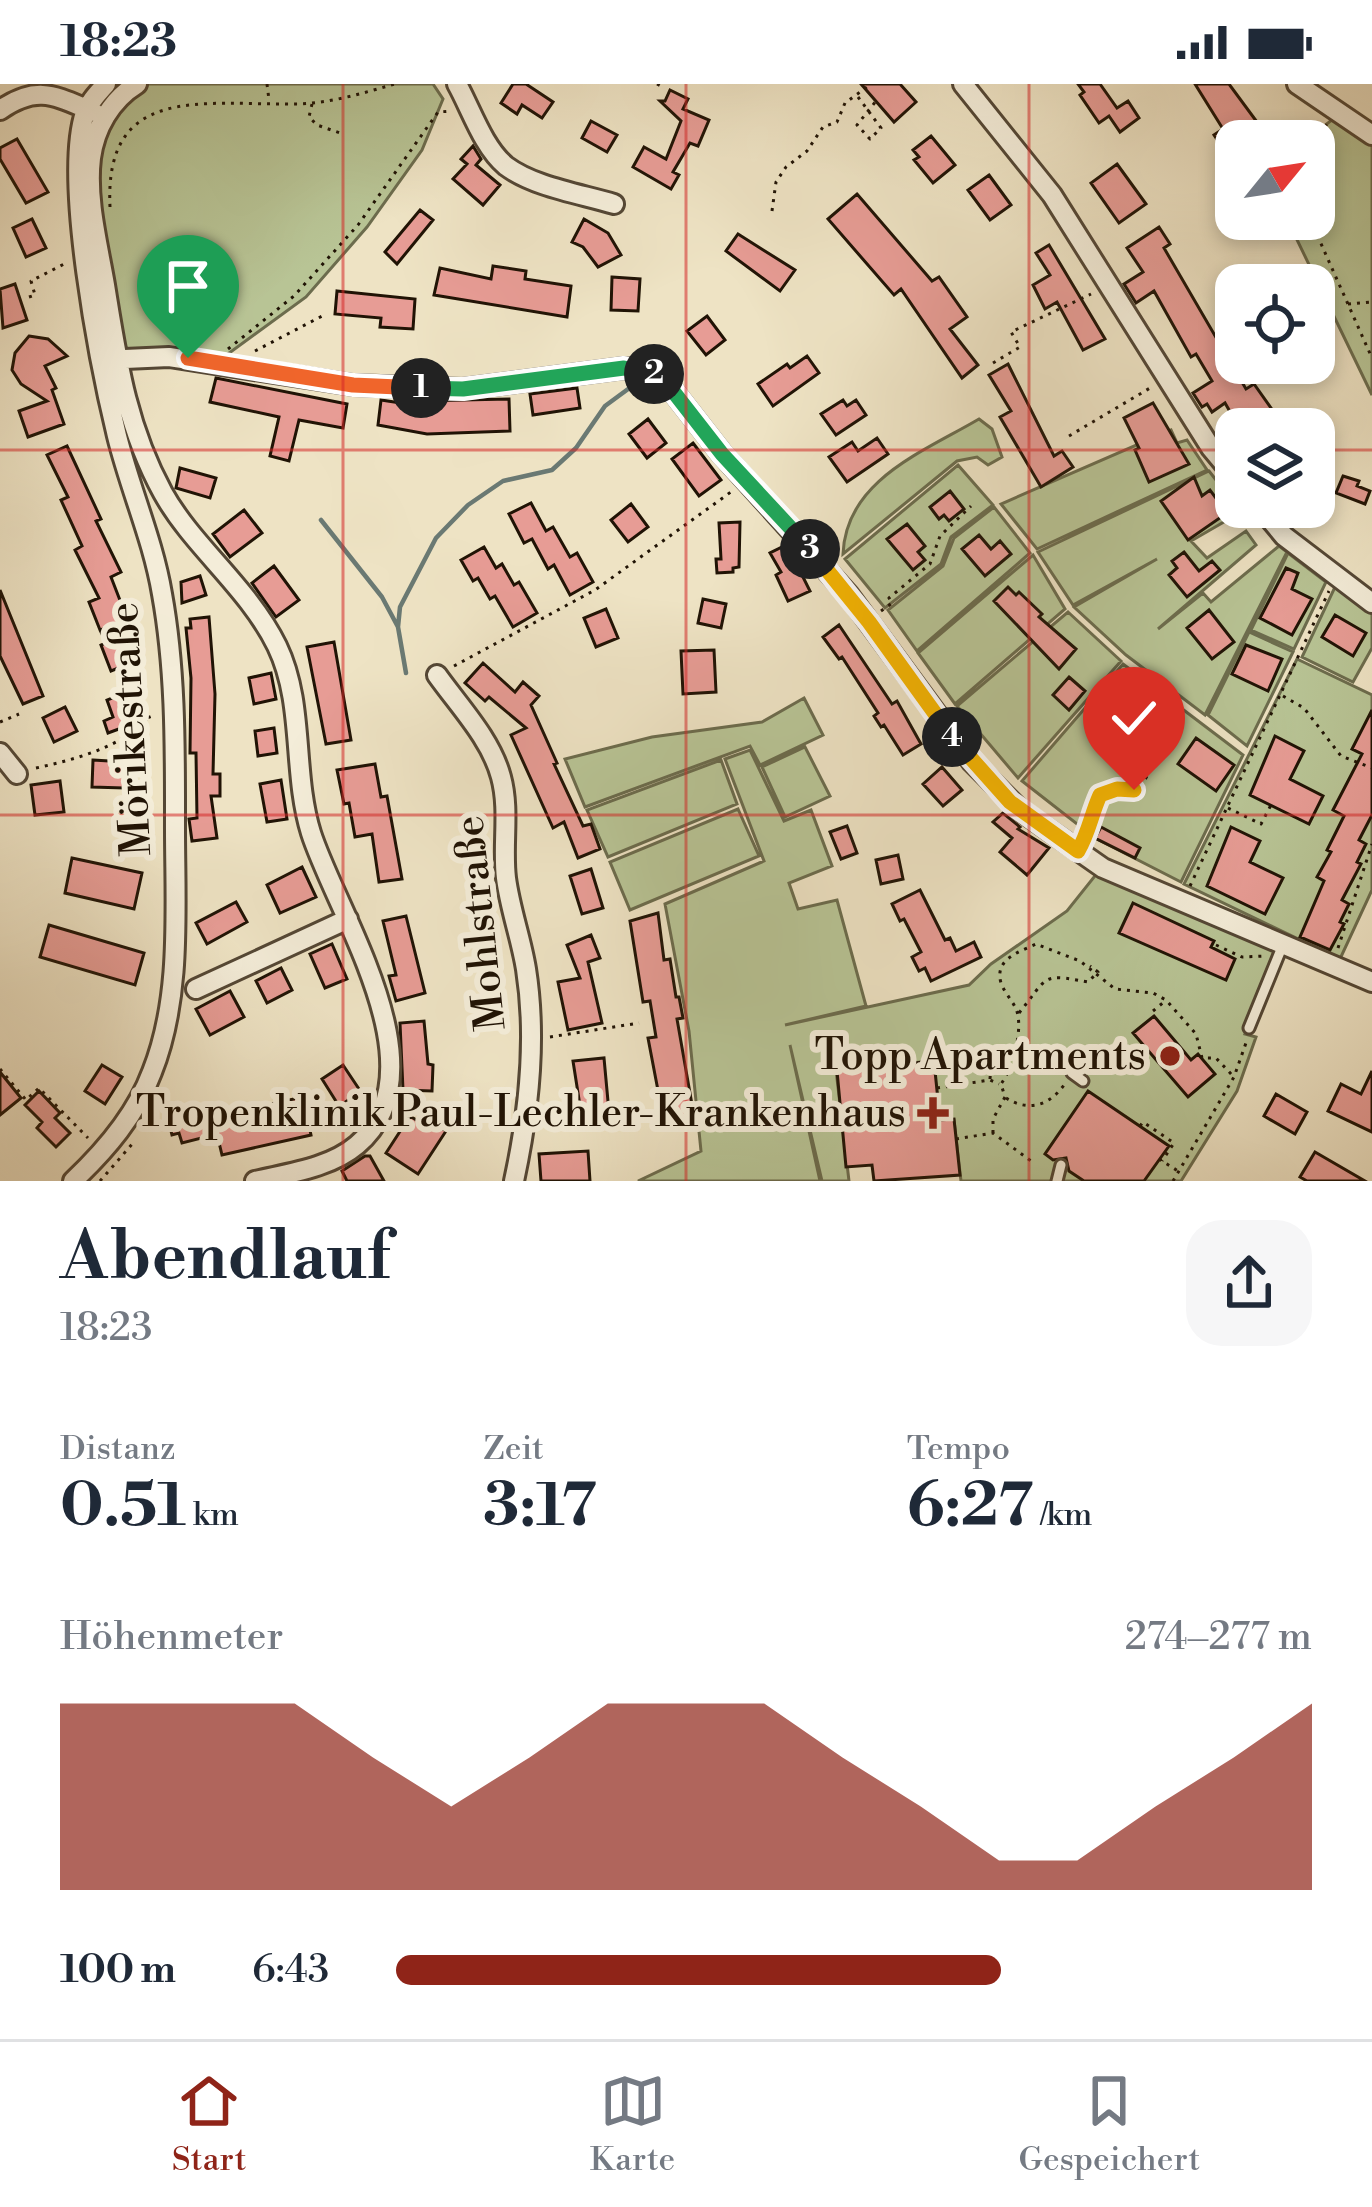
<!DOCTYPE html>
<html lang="de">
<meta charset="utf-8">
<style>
body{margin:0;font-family:"Libre Bodoni",serif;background:#f6f6f7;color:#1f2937;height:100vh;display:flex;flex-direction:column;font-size:45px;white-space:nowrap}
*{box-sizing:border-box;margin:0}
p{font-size:39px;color:#747a83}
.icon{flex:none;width:66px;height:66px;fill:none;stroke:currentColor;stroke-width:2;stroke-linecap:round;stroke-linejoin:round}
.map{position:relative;height:1097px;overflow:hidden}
.drawer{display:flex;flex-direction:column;background:#fff;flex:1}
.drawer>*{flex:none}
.needle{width:78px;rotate:60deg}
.fabs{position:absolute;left:1215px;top:36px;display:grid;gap:24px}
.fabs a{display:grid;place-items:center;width:120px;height:120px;border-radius:24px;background:#fff;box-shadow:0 6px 18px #0003;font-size:60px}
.pin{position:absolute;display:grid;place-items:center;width:102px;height:102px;color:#fff;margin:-123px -51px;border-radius:50% 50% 50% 0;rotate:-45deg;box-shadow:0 0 12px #0007}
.pin .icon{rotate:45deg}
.km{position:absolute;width:60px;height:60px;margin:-30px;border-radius:50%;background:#222;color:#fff;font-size:33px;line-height:60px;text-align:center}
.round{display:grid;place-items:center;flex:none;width:126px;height:126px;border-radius:36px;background:#f6f6f7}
.headline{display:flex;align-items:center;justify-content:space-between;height:204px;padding:0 60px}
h1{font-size:66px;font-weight:700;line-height:90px}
.stats{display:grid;grid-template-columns:repeat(3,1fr);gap:18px;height:204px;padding:12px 60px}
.stats div{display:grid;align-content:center}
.stats b{font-size:60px;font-weight:700}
.stats small{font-size:33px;font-weight:400}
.stats p{font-size:33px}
.chart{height:336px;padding:24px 60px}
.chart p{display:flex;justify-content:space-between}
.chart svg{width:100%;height:216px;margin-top:12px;fill:#8f2418;opacity:.7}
ul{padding:0 60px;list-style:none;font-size:39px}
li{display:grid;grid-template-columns:192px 144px 1fr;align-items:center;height:90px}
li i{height:30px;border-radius:15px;background:#8f2418}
.status{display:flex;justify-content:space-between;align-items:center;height:84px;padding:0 60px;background:#fff;direction:ltr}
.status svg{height:33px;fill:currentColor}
.dock{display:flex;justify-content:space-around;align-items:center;height:168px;border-top:3px solid #e0e1e3;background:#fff;font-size:33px;color:#747a83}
.dock a{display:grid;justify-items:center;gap:6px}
.dock .active{color:#8f2418}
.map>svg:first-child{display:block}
.green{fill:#b8c495;stroke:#6c6c4d;stroke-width:3}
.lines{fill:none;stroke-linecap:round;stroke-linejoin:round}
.stream{stroke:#6a7973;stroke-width:4.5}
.building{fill:#e79c95;stroke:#201305;stroke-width:3}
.lane-casing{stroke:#544735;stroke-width:15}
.street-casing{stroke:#544735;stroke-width:24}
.path{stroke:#201305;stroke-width:3;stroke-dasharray:3 6;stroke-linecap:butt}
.lane{stroke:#f4edd9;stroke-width:9}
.street{stroke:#f4edd9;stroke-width:18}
.split-1-casing{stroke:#fff;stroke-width:24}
.split-2-casing{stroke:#fff;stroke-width:24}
.split-3-casing{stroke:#fff;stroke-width:24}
.split-4-casing{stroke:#fff;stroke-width:24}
.split-5-casing{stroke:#fff;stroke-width:24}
.split-1{stroke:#f0652b;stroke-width:15}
.split-2{stroke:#22a559;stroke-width:15}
.split-3{stroke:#22a559;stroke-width:15}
.split-4{stroke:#f5b400;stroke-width:15}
.split-5{stroke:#f5b400;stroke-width:15}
.grid{fill:none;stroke:#d62828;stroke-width:3;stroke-opacity:0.55}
.poi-dot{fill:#8f2418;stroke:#f4edd9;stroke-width:4.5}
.labels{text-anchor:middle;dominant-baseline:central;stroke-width:12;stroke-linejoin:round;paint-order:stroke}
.street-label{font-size:42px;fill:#201305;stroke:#f4edd9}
.poi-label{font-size:42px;fill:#201305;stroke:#f4edd9;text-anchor:end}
</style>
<div class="status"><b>18:23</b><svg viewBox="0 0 49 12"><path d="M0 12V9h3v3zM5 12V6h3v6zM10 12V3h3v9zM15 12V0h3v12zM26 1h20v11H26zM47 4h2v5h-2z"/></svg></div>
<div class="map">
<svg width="1372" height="1097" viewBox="0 0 1372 1097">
<rect width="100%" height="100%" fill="#eee3c4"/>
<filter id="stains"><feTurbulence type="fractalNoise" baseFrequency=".00167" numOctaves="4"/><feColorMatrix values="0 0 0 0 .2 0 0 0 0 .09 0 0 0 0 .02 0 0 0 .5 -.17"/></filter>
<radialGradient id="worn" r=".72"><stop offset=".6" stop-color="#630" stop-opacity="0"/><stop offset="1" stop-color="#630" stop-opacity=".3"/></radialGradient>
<path class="green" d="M137,0H433L443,15L422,66L367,143L306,213L221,275L116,278L91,87L117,17Z
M1333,35L1372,60V311L1287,135H1314V57H1305Z
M979,335L992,345L1002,373L988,381L977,373L957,377L843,470C846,396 923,368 979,335Z
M1171,346L1177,359L1187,356L1207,386L1037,465L1001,420Z
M958,381L993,421L951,453L941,480L885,524L845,475Z
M1209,387L1241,428L1191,457L1207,474L1246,447L1256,461L1158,545L1203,509L1211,518L1279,462L1287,468L1205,631L1126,571L1074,523L1157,475L1073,521L1038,468Z
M994,423L1030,469L917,567L888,526L943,482L954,454Z
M1288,469L1326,498L1294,565L1251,546Z
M1033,471L1065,525L955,620L918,569Z
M1335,503L1372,530V564L1353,598L1302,573Z
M1068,528L1121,577L1018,694L957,622Z
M1249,548L1293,568L1247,662L1208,631Z
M1297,575L1372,611V806L1340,875L1184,800Z
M1123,580L1243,671L1181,798L1095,754L1022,697Z
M804,614L823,651L760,681L750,662L585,723L565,675L652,653L762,638Z
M805,663L830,712L785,733L762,683Z
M750,666L784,737L811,726L832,782L789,799L798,825L837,816L866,922L785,941L969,901L991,880L1067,827L1102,783L1282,863L1245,950L1256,953L1237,1007L1181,1097H961L954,1036H940L933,977L836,986L849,1097H822L790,961L820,1097H638L701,1067L689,947L665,820L764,777L725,675Z
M721,676L737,720L608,773L587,726Z
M738,725L759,772L630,826L610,778Z"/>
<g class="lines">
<path class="stream" d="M321,436L382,513L398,543
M406,589L398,543L400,523L436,454L468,421L503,397L552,386L576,364L605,322L639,297"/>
</g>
<path class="building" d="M513,0H526L553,18L542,34L522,21L517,30L501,19Z
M861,0H900L916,18L894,38Z
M1078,0H1100L1117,24L1128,17L1139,34L1120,48L1109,32L1099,39L1080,11L1084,8Z
M1195,0H1229L1271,57H1236V84L1214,51L1223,45Z
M670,6L688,15L683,25L709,36L698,62L690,59L673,88L679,91L671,105L633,83L644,63L666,75L681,37L660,17H665Z
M591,37L617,51L607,68L582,54Z
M931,52L955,81L933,99L914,76L919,73L913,66Z
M17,55L48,108L26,119L0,75V64Z
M473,62L481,75L476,81L500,101L483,121L453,95L467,80L461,75Z
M1117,80L1146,120L1119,139L1091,99Z
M989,91L1011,121L990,136L968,106Z
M857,110L932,197L939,193L967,233L950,245L978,281L962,294L901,205L894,211L828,135Z
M420,126L433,136L397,180L385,168Z
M32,135L46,164L26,173L13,144Z
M584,135L608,149L621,171L598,183L583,163L572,158Z
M1159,143L1170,160L1164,164L1246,305L1254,300L1286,345H1240L1225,319L1212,328L1207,320L1202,323L1193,309L1212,297L1196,270L1191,273L1154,207L1136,219L1124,200L1143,188L1127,164Z
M738,150L795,186L780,207L726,167Z
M1049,161L1105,255L1083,266L1057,218L1045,225L1033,201L1050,191L1036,169Z
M493,182L526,187L525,195L571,202L567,233L434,211L440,184L491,195Z
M612,193L640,195L638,227L611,226Z
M15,200L27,236L3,244L0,205Z
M337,207L415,215L413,245L380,243L381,234L335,230Z
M707,232L725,256L706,271L687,247Z
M29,252L48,255L67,272L45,282L56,304L52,306L64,340L28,353L19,327L47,317L21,300L12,286L15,269Z
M807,272L819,289L773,322L758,300L787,280L790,284Z
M1008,280L1054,372L1062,367L1073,383L1041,403L1000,333L1011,327L989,291Z
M216,294L347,320L343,344L299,336L289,377L270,372L279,333L210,318Z
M577,304L580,324L533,331L530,310Z
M509,315L510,347L427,350L378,341L381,316L414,321L415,317Z
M843,316L847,322L856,316L866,331L836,351L821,330Z
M1153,319L1189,380L1149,398L1135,366L1139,364L1124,334Z
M648,335L666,359L647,374L629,350Z
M877,354L888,370L847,398L829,373L852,358L858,367Z
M693,359L721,396L699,412L672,375Z
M67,362L101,435L96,437L121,488L111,493L128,537L100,546L89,518L99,514L75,466L82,462L61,416L68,413L47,371Z
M180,384L216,394L210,414L176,404Z
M1343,392L1359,397L1357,402L1370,407L1365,420L1336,409Z
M1194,393L1202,412L1210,406L1227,429L1188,456L1161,417Z
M950,407L964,425L949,437L944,431L939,435L930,423Z
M531,419L546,447L553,443L570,473L577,469L593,498L570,511L554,481L548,485L532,455L524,459L509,430Z
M631,420L648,443L628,458L611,436Z
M244,426L262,449L230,473L213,450Z
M740,438L739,483L733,484V488L717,489L716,475H721L719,439Z
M907,440L925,462L918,468L925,476L913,486L887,455Z
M979,451L991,465L1000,457L1011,470L985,492L962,465Z
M484,463L496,484L502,480L514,501L519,498L537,529L513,543L495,512L490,515L478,494L473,497L461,476Z
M782,463L793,483L797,481L810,507L788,517L776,491L781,488L770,469Z
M1184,468L1199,487L1212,477L1220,486L1187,513L1169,491L1177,484L1172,477Z
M274,482L299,516L276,533L252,499Z
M1286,484L1298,489L1292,505L1312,515L1292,551L1260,534Z
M200,492L206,511L182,519L181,498Z
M1008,503L1016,511L1019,508L1042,530L1039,533L1076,565L1059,585L994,517Z
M0,506L43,612L23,620L0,572Z
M703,515L726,520L721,544L698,539Z
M606,525L618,554L596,563L584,534Z
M1209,526L1234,558L1212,575L1187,544Z
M1335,531L1366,549L1353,572L1322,553Z
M209,533L215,610L213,690H220V712H211L217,754L192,757L189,735L197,734L196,669H190L191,594L186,544H191L190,535Z
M839,541L892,620L897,617L921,660L903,671L884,641L881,643L874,632L878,629L842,573L839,575L823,553Z
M118,547L131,579L111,587L101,561L106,559L101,548Z
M334,558L351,656L326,660L307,563Z
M1246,561L1282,575L1268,607L1232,590Z
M714,566L716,608L683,610L681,567Z
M483,579L515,608L523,598L539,612L531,621L557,679L554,680L583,742L591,740L600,765L578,774L564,738L553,744L511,651L526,644L489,613L485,617L465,599Z
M271,589L276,615L254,620L249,594Z
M1069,593L1085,607L1069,626L1053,611Z
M135,605L146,635L108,649L104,637L113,633L107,616Z
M1135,607L1158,627L1140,647L1157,661L1144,685L1129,675H1121L1114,663L1129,648L1113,632Z
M65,623L77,647L54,658L43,634Z
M1372,626V731L1359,756L1366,760L1357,778L1361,780L1342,816L1349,820L1340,838L1344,840L1330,866L1300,853L1324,797L1317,793L1331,768L1327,766L1344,732L1333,726L1362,670L1352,665Z
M274,644L277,669L258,672L255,647Z
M1275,652L1304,667L1290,695L1323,712L1309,740L1250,711Z
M1196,654L1234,681L1216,707L1178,680Z
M93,676L125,678L124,704L92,703Z
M375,680L381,713L387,712L402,795L379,798L372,750L355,753L349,719L344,720L337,686Z
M942,683L962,706L943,722L923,700Z
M281,696L287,735L267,738L260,700Z
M60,697L64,728L35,731L31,701Z
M1003,729L1020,743L1018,745L1049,764L1027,791L1000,768L1012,754L993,738Z
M847,742L857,769L841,775L830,748Z
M1101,743L1140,764L1135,774L1095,754Z
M1231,743L1260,757L1250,778L1283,794L1265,830L1207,802Z
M898,771L903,795L881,800L876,776Z
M72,774L142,789L134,825L65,809Z
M302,783L316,813L280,829L267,801Z
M591,785L603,824L582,830L570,792Z
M920,806L945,856L950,854L956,867L974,858L981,873L931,897L925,884L919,887L912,873L921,868L904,835L900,837L892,820Z
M236,818L247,838L207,860L196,839Z
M1133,819L1214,857L1211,863L1235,875L1226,896L1119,849Z
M658,829L664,876L670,875L676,913H679L683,934L677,935L694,1032L664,1038L648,954L656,953L650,917L643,918L630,837Z
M406,832L425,909L396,917L389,892L396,891L383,837Z
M49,841L144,869L135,901L40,873Z
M591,851L600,874L588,878L602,939L568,946L558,898L580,894L567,861Z
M332,860L347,895L325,904L310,870Z
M281,884L292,906L267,919L256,897Z
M230,907L244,933L210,951L196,925Z
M1154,932L1191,976L1198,970L1215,990L1188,1013L1133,949Z
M424,937L428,980L433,981L432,1007L403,1006L400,939Z
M604,974L610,1039L583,1041L573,977Z
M934,977L940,1036L954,1035L960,1091L874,1097L872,1081L846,1083L837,987Z
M102,981L122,993L105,1020L85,1007Z
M343,981L361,1008L339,1022L322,995Z
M1372,987V1048L1328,1027L1341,1000L1361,1010Z
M0,988L21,1014L0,1031Z
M39,1007L60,1029L55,1034L70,1049L56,1063L37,1044L42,1038L25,1021Z
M1088,1007L1169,1062L1144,1097H1084L1069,1087L1066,1074L1053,1076L1045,1070Z
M1276,1010L1307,1028L1295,1050L1264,1032Z
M303,1013L311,1051L222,1071L217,1050L182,1059L179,1049L172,1051L168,1035L179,1032L177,1025L196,1020L200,1035Z
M410,1032L424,1041L428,1035L446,1047L418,1090L386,1069Z
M588,1067L590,1097H541L539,1070Z
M1315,1068L1365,1097H1307L1300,1093Z
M365,1072H370L384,1097H347L342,1087Z"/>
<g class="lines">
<defs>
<path id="lane" d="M1249,944L1282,863
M1072,989L1083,997
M1057,1097L1061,1081"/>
<path id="street" d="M137,0C111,16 95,44 91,74C86,115 98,160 105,201C117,275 126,342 163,409C193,463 248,503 277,562C305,620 292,688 311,749C336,828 444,987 357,1061C330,1084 289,1089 255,1097
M457,0C471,25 483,63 506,82C534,103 581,110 614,120
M963,0L1052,111L1211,364L1236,394
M1297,0L1372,51
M0,26C38,0 55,12 94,28
M103,281L125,275L169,273L353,301L463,305L624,284L649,287L669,302L722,370L848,510L972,678L1020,726L1103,784L1372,898
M1260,423L1284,452L1372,519
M437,591C459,622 491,655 501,693C510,726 502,761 506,794C510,825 521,854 526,885C537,955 529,1028 514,1097
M0,669L17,690
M196,905L348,835
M73,1097C106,1066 136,1031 152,988C182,913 175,825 175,745C175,667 176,587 162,510C153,456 130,405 117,352C100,282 63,94 85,29C89,18 98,9 106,0"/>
</defs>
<use href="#lane" class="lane-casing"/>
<use href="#street" class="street-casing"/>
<path class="path" d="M267,0L269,16
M657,0L663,3
M858,13L881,44L870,55L857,41L876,17
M312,20L309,33L317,41L340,49
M1314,57L1327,40
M110,123C104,0 201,21 295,20C328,20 363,9 395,0
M772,127L776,98L786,83L807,67L823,43L837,38L845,19L871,0
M1310,135L1372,274
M29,213L35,211L31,197L68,178
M1348,220L1372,218
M228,265L294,212L358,141L438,28L452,27
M255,267L326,230
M993,279L1020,263L1011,248L1091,210
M1069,352L1150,304
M881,527L892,519L889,514L930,480L940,452L971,422
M454,582L595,506L735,405
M1283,612L1304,624L1341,672L1372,684
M0,638L19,630
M36,684C77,675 117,664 150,635L132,591
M1228,724L1261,740L1271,721
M1088,750L1100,711C1124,702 1151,710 1149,676
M1190,802L1329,507
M1216,861L1242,873L1265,872
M1338,864L1372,760
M1153,927L1165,917
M1019,929C1049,892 1040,889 1088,898L1098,888L1090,882
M550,953L639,939
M0,985L26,1016L39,1004L88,1054
M990,995L991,980L1010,968
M937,1004L990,996L999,1000
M1006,1014C1028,1028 1049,1022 1064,1001
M1140,1042L1143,1038L1174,1059L1162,1077
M993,1049V1035L1005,1013L1001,1000C1013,984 1024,943 1016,925C1012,916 1004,908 1001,899C994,875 1019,868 1036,860L1080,877L1115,905L1153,909L1166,916L1196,950L1202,974H1216L1234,993
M956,1055L993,1049L1031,1077
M1159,1075L1178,1087
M100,1097L134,1058
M1173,1097L1234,993L1247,956"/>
<use href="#lane" class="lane"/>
<use href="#street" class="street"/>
</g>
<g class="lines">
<defs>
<path id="split-1" d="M188,274L353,301L421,304"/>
<path id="split-2" d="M421,304L463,305L624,284L654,290"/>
<path id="split-3" d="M654,290L669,302L722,370L810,465"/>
<path id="split-4" d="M810,465L869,538L952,653"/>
<path id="split-5" d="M952,653L1010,718L1078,767C1089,748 1091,731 1100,711L1117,705L1134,706"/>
</defs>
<use href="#split-1" class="split-1-casing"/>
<use href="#split-2" class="split-2-casing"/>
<use href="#split-3" class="split-3-casing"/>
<use href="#split-4" class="split-4-casing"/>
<use href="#split-5" class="split-5-casing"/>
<use href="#split-1" class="split-1"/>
<use href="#split-2" class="split-2"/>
<use href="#split-3" class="split-3"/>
<use href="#split-4" class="split-4"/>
<use href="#split-5" class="split-5"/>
</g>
<path class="grid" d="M343,0V1097M686,0V1097M1029,0V1097M0,366H1236M1314,366H1372M0,731H1372"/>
<g class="poi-dot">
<circle cx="1170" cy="972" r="12"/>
<path d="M927 1011h12v12h12v12h-12v12h-12v-12h-12v-12h12z"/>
</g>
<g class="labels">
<g class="street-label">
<text transform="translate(131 645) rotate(-93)">Mörikestraße</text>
<text transform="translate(481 839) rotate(-96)">Mohlstraße</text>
</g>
<g class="poi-label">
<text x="1146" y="972">Topp Apartments</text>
<text x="906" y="1029">Tropenklinik Paul-Lechler-Krankenhaus</text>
</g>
</g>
<rect width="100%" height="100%" filter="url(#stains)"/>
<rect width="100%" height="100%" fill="url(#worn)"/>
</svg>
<div class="fabs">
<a><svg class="needle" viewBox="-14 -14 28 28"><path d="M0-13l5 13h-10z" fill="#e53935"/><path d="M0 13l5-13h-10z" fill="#747a83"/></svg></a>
<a><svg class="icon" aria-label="locate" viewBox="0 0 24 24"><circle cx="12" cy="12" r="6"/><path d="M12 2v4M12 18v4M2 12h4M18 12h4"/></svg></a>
<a><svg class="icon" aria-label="layers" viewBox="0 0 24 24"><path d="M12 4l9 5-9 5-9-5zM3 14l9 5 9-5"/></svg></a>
</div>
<div class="pin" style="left:188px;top:274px;background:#1e9e55"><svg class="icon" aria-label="arrive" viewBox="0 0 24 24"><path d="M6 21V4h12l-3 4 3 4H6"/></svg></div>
<div class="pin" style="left:1134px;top:706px;background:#d93025"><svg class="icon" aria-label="check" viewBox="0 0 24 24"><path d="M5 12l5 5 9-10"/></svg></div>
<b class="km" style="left:421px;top:304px">1</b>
<b class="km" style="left:654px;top:290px">2</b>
<b class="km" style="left:810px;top:465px">3</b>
<b class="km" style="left:952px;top:653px">4</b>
</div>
<section class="drawer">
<div class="headline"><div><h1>Abendlauf</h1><p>18:23</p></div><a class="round"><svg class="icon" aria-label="share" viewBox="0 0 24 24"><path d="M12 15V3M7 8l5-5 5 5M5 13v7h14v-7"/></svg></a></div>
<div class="stats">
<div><p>Distanz</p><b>0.51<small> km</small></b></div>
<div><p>Zeit</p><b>3:17</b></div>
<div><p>Tempo</p><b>6:27<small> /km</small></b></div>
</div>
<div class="chart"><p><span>Höhenmeter</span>274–277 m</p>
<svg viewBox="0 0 160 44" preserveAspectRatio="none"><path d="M0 44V6L10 6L20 6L30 6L40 17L50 27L60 17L70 6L80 6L90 6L100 17L110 27L120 38L130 38L140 27L150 17L160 6V44z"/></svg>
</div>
<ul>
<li><b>100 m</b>6:43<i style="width:66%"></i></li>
</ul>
</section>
<nav class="dock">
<a class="active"><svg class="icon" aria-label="home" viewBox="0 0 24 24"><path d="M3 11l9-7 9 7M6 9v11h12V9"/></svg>Start</a>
<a><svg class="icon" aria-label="map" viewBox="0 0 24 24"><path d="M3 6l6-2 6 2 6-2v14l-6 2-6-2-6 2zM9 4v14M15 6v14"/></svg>Karte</a>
<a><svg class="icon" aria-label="saved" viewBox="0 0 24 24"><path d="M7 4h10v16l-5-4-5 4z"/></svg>Gespeichert</a>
</nav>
